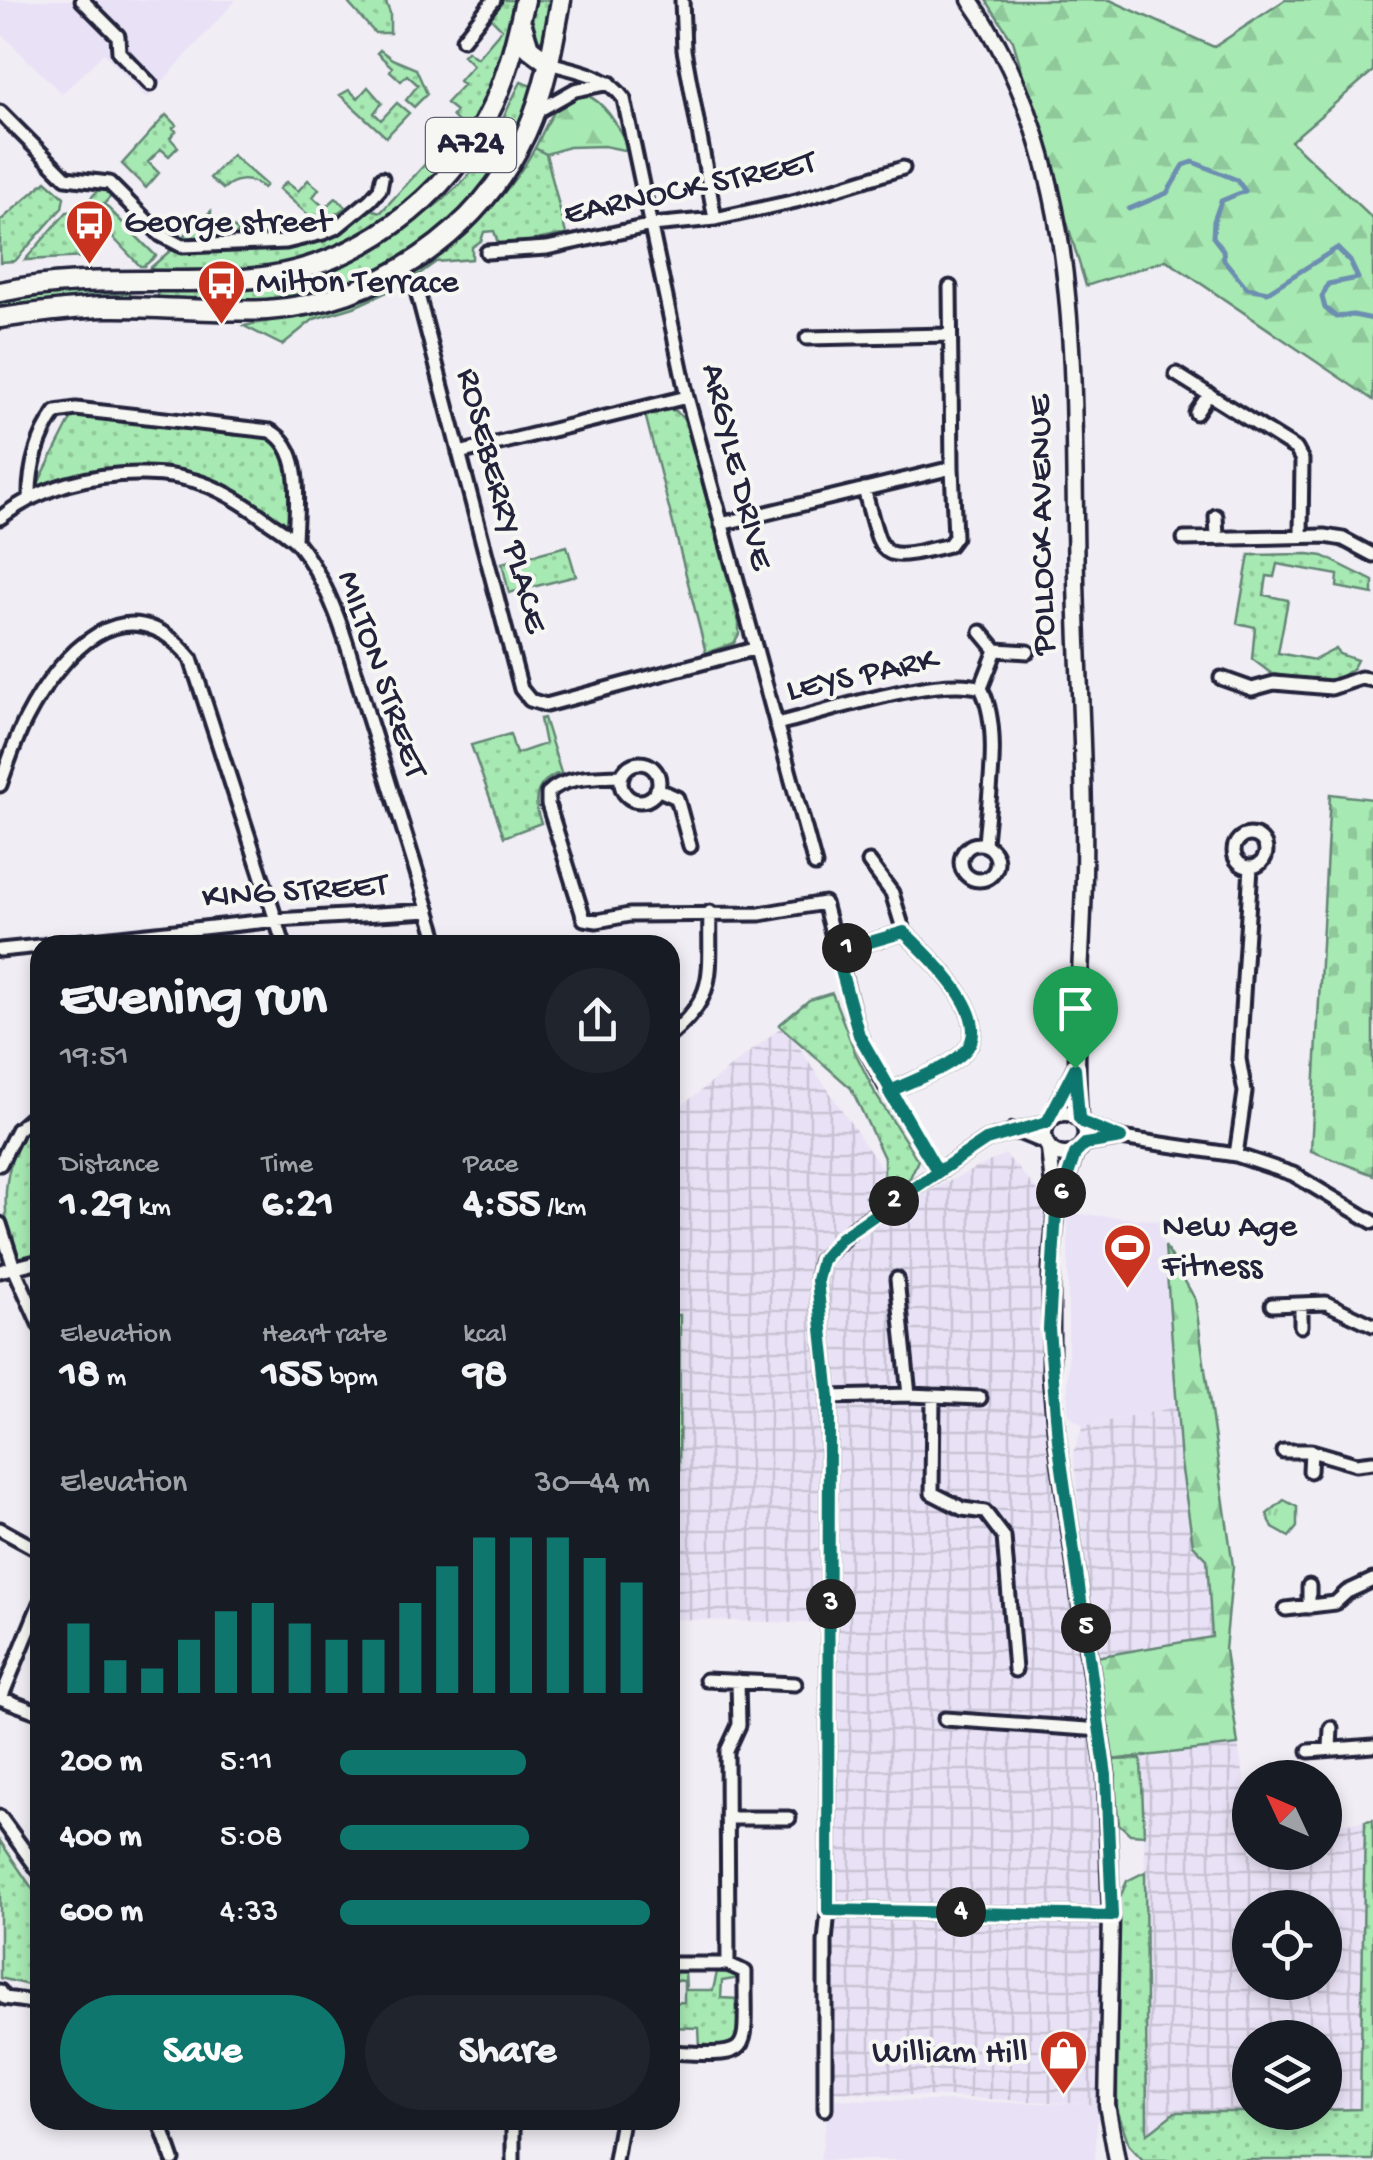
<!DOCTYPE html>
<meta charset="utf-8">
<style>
body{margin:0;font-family:"Gochi Hand",sans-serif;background:#20242c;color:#f1f3f6;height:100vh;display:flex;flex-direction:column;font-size:38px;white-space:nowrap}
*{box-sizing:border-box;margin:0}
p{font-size:32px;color:#9ea1a6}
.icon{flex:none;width:55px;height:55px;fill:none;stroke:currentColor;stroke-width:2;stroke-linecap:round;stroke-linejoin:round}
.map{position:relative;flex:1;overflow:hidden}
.sheet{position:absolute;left:30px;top:935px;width:650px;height:1195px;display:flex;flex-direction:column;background:#171b24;border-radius:30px;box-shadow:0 5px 15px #0003}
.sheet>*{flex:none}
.needle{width:65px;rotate:314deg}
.controls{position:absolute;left:1232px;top:1760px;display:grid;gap:20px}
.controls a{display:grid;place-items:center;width:110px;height:110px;border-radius:50%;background:#171b24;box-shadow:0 5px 15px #0003;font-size:50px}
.pin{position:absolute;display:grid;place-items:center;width:85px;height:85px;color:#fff;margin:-102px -42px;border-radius:50% 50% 50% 0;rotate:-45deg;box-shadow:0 0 10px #0007}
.pin .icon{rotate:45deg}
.km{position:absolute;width:50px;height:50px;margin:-25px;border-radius:50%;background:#222;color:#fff;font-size:28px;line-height:50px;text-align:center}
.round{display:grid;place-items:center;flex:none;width:105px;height:105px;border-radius:52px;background:#20242c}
.headline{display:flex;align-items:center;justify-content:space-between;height:170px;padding:0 30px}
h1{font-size:55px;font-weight:800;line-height:75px}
.figures{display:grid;grid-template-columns:repeat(3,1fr);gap:15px;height:170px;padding:10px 30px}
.figures div{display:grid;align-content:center}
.figures b{font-size:42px;font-weight:800}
.figures small{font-size:28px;font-weight:400}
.figures p{font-size:28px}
.chart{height:280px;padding:20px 30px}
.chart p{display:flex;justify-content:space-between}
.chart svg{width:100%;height:180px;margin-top:10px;stroke:#0f766e;stroke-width:6}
.cta{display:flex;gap:20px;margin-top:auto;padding:20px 30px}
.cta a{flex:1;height:115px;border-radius:60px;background:#0f766e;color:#fff;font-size:40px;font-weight:800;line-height:115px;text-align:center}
.cta a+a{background:#20242c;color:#f1f3f6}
ul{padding:0 30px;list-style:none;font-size:32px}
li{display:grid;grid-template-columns:160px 120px 1fr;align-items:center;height:75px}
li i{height:25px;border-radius:12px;background:#0f766e}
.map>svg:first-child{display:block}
.built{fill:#e9e2f6}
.industrial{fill:url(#industrial-grid);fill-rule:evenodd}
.grass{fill:url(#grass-dots);stroke:#648676;stroke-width:2.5}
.forest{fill:url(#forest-firs);stroke:#648676;stroke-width:2.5}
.cemetery{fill:url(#cemetery-stones);stroke:#648676;stroke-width:2.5}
.park{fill:url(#park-tufts);stroke:#648676;stroke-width:2.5}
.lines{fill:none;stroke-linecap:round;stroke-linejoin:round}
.stream{stroke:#6c8eb0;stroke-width:5}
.minor-casing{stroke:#22223b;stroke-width:19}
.tertiary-casing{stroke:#22223b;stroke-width:21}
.primary-casing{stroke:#22223b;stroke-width:25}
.minor{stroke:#f6f6f2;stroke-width:11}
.tertiary{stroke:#f6f6f2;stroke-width:14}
.primary{stroke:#f6f6f2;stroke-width:18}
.route-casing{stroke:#fff;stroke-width:20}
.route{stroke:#0f766e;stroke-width:12}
.labels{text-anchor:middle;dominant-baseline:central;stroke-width:8;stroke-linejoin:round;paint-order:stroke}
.shield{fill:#f6f6f2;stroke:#626272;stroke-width:2.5}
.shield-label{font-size:32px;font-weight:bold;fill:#22223b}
.street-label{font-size:35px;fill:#22223b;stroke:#f6f6f2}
.poi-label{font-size:35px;fill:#22223b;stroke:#f6f6f2;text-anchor:start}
</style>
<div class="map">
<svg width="1373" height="2160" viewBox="0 0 1373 2160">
<defs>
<pattern id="industrial-grid" width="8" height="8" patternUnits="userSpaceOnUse" patternTransform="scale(2.5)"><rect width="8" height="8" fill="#e9e2f6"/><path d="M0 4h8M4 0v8" fill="none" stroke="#c8c2d4"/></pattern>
<pattern id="grass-dots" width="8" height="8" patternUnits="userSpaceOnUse" patternTransform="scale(2.5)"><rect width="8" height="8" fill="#a7e9b2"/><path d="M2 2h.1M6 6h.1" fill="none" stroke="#8fc89a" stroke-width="1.8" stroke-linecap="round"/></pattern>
<pattern id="forest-firs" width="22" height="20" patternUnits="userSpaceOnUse" patternTransform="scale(2.5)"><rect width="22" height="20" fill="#a7e9b2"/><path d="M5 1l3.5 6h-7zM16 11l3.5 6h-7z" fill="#8fc89a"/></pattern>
<pattern id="cemetery-stones" width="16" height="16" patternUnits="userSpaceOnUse" patternTransform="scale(2.5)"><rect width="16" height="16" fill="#a7e9b2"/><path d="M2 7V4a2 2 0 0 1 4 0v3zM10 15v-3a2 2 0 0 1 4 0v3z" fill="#8fc89a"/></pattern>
<pattern id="park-tufts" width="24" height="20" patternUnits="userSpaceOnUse" patternTransform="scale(2.5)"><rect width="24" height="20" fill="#a7e9b2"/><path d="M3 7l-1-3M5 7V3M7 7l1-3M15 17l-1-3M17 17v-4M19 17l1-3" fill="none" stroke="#8fc89a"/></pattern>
</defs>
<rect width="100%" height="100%" fill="#f0edf4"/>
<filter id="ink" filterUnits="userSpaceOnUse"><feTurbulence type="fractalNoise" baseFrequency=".01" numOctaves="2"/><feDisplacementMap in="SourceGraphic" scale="20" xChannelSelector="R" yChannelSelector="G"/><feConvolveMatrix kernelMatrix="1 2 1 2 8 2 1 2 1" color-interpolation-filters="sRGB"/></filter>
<g filter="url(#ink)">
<path class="built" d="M0,0H236L147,99L104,53L62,94L0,33Z
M1068,1213L1161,1221L1176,1407L1083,1426L1068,1415Z
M830,2099L1098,2104L1095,2160H820Z"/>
<path class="industrial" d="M784,1025L905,1203L1005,1154L1056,1211L1049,1329L1106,1775L1107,2105L826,2091L831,1624L670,1619V1115Z
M1176,1407L1193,1545L1207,1559L1212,1637L1096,1657L1073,1453L1083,1426Z
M1238,1745L1250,1808V1852H1325V1825L1365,1821L1360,2109L1325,2110V2038H1250V2111L1175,2112L1147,2135L1145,1872L1141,1759ZM1250,1908H1325V1982H1250Z"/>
<path class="grass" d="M351,0H385L390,13V33H375L349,4Z
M501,0H516C488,126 421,236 284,263C239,272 194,272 148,270L171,250C188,255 206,253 225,252C286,250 321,248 370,209L381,212L461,125L452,116L456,111L446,103L463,85L459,81L473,65L463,55L467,51L477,58L502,29L491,18Z
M533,0H553L545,41L532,39L528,26Z
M380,50L392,59L416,69L427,94L414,107L406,100L418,85L407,75L401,81L390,71L392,67L377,53Z
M521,82L534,87C501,192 414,278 303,297C254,305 207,303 158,300V288C255,288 310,285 395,233C423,216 452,196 473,170C495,143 505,111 521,82Z
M368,87L382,103L374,113L381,120L397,103L409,113L386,137L340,95L349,90L358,98Z
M166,115L176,125L173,128L176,131L170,138L178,147L169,156L161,149L148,162L159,173L146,188L122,164Z
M535,148L546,154L566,234L505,246L498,243L494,231L484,232L481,241L472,247V259L436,262L407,283L354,307L314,319L282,345L244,326C278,319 316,314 349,302C424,275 495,218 535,148Z
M232,155L266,185L263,188C250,177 235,178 223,189L210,178Z
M308,180L319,189L313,197L325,208L336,198L346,207L327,220L315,221L279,189L286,182L298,191Z
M46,181L64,197L62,208L15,261L0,262V221Z
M100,188L112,195L104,204L156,256L144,266H140L90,213L89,200Z
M79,211L84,217L86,257L25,260L67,212Z
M211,211C211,221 212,230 223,234L233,227L239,231L236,237L180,239Z
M130,287V300L55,301L3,310L0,301L47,291Z
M76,409L270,431L290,448L295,540L207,482L120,474L30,499Z
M667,409L676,411L687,423L739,623V634L734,643L706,653L645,414Z
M567,546L576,576L509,593L502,563Z
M1308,554L1323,556L1373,581V594L1337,587L1338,575L1277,564L1274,577L1267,576L1264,595L1288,600L1278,653L1314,660L1336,649L1339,654L1357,660L1353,668L1332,683L1272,674L1252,659L1255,627L1237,623L1249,555Z
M544,718L561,773C535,781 532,800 541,823L504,837L471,745L510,734L516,754L545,744L540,719Z
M832,993L855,1052L876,1095L918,1160L910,1178L871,1207L865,1197L884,1177V1158L851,1088L779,1025L809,1000Z
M40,1110V1261L14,1268C0,1204 0,1158 40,1110Z
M1141,1759L1144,1835L1130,1834L1119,1824L1111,1760Z
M1373,1820V2160H1143L1129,2145L1117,2109L1118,1902L1127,1881L1145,1872L1147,2134L1175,2112H1325V2110L1360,2109L1365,1821Z
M0,1841L40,1900V1984L28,1985L0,1978Z
M670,1972H685L686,1990H713L717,1972L737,1974L739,1978L722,1981L721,1998L739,1999C739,2037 743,2047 700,2048L699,2028L670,2027V2003L684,2002V1981L670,1980Z"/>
<path class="forest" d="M986,0H1110L1214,47L1285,0H1373V71L1291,141L1373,219V400L1166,260L1086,286L1013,41Z
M586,95C607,103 621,131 629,151L604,146L569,147L546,154L535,148C547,124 555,97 586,95Z
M1165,1246L1195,1299L1233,1566L1225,1650L1238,1745L1111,1760L1096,1657L1212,1637L1207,1559L1193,1545L1181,1463Z
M670,1315H680L679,1492H671L670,1558Z"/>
<path class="cemetery" d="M1330,794L1373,799V1175L1311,1151Z"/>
<path class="park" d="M1284,1500L1297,1507V1527L1289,1537L1273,1528L1267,1514Z"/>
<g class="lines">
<path class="stream" d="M1129,209L1167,193L1184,165L1193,162L1237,180L1245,191L1221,201L1214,221L1213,237L1223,250L1224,260L1247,288L1268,292L1337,248L1350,261L1358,278L1328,284L1322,297L1325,308L1336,317L1353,315L1373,319"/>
<defs>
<path id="minor" d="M82,0L118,36L119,52L150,84
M682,0L684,50L715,219
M463,39L494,0
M549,63C576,71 606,74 624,99L687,397L815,865
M0,112L66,178L109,183L161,235L182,246L286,242L323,233L337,227L370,200L380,189L382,178
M536,112L575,90L610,83
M487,252L547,248L652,225L715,219L796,201L903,168
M418,295L521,689L530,700L546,705L754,649
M807,338L949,335
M1176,374L1296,449L1302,460L1301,534
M1196,413L1209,394
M459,453L687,397
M864,489C884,560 875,563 949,545L955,537L952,468
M30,499C29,469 38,436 56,412L76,409L270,431C305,449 296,506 295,540
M1216,516L1217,537
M0,518C40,487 92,473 143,474C195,474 226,490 268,521C278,528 290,535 298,544C337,594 351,659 369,719C393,794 416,870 439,945
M721,524L952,468L950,287
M1184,539L1325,536L1343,539L1373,555
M996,650L1028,652
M1221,678L1252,689L1274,683L1331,688L1361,678L1373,680
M981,688L996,650L981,632
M776,724C826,713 936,674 981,688C1002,729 988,798 985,844
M621 782a19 19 0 1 1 38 0a19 19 0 1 1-38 0Z
M622,776C599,777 565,775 548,793V804L584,919L597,921L629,915L760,914L824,903L859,1035L889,1092L938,1172
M0,785C8,763 15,740 26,719C59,655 127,578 191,659L284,945
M657,789L677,798L690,846
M1234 851a16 16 0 1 1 32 0a16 16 0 1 1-32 0Z
M961 862a18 18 0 1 1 36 0a18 18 0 1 1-36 0Z
M869,862L892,893L904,932
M46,945L277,920L429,911
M0,950L40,946
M836,952L904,932C927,955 998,1018 964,1052C946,1070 912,1080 889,1092
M670,1035C719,994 708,971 710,912
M1047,1122L986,1140L854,1228L821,1260L817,1279L829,1397L828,1910L1111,1916
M1083,1123L1121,1138L1236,1155L1293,1174L1373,1222
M1013,1130L1045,1143
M1085,1144L1116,1139
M1236,1155L1245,1092L1239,1059L1251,867
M0,1164L17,1130L40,1110
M0,1224L14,1268L40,1326
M0,1271L40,1261
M1301,1304V1326
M1272,1305L1326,1303L1373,1325
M909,1395L980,1398
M933,1396L932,1493L963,1509L985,1512L1004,1537L1015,1670
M829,1397L909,1395L897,1279
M1283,1451H1311L1356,1464L1373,1462
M1310,1471L1311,1451
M0,1529L40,1551
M1309,1586V1607
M1286,1609L1335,1603L1347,1592L1373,1580
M706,1680L795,1684
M0,1698L40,1713
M1,1698L40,1603
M945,1719L1101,1730
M1330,1748L1331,1728
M1309,1751L1373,1746
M0,1817L40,1872
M727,1818H789
M670,1964H728L745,1972C744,2055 758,2057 670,2052
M728,1964L727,1751L739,1725L738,1681
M0,1991L5,1998L40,2003
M825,2109V1942L828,1910
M159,2120L173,2160
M513,2120V2160
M615,2160L622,2120"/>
<path id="tertiary" d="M970,0C1088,166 1071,386 1076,579C1078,678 1086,777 1084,875C1083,956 1073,1037 1079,1117
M1044 1134a21 21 0 1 1 42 0a21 21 0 1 1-42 0Z
M1052,1117L1075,1069
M1049,1149L1056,1211L1051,1267V1377L1057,1440L1106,1775L1111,1916L1107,2105L1117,2160
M1057,1205L1075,1153"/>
<path id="primary" d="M522,25L529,48L549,63
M0,292C81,274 162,285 244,279C353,271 449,201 494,103C509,70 517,35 525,0
M0,318C36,313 70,308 106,307C160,306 213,313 267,310C378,302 479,234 526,133C545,91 553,45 561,0"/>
</defs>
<use href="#minor" class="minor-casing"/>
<use href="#tertiary" class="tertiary-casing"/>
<use href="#primary" class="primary-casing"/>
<use href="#minor" class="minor"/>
<use href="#tertiary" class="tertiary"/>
<use href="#primary" class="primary"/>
</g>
</g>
<g class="lines" filter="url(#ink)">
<defs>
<path id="route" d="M1075,1068L1047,1122L986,1140L938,1172L859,1035L836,952L904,932C927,955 998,1018 964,1052C946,1070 912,1080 889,1092L938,1172L841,1238L822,1260L817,1280L829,1397L828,1910L1112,1916L1106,1775L1058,1440L1049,1329L1056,1211L1075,1154L1085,1144L1121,1138L1084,1123L1079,1118L1075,1068"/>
</defs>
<use href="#route" class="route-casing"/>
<use href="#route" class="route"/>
</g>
<defs>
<symbol id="bus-pin" viewBox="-11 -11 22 30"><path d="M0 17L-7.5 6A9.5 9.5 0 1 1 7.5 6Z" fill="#c8321e" stroke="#f6f6f2"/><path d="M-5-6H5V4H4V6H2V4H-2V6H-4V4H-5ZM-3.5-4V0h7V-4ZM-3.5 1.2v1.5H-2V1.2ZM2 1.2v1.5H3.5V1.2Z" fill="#fff"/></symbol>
<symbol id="stadium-pin" viewBox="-11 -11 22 30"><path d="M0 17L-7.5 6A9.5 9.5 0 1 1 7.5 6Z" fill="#c8321e" stroke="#f6f6f2"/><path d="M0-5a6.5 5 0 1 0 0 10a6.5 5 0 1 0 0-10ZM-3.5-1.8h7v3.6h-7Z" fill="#fff"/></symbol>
<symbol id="shop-pin" viewBox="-11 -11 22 30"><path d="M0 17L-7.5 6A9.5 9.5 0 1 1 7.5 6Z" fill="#c8321e" stroke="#f6f6f2"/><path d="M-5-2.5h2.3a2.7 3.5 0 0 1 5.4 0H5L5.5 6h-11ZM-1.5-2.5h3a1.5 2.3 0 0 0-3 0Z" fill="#fff"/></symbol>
</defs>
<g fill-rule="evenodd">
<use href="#bus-pin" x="62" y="196" width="55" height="75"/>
<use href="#bus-pin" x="194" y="256" width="55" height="75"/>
<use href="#stadium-pin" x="1100" y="1220" width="55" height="75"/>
<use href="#shop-pin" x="1036" y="2026" width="55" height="75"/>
</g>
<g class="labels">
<rect class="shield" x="426" y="118" width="90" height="54" rx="8"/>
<g class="shield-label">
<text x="471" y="145">A724</text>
</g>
<g class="street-label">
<text transform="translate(690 190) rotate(-12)">EARNOCK STREET</text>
<text transform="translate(735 467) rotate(76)">ARGYLE DRIVE</text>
<text transform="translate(500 501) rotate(75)">ROSEBERRY PLACE</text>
<text transform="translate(1044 525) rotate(-91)">POLLOCK AVENUE</text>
<text transform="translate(380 675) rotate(71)">MILTON STREET</text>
<text transform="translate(862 677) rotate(-12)">LEYS PARK</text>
<text transform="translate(295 893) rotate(-4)">KING STREET</text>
</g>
<g class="poi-label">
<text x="124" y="224">George street</text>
<text x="256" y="284">Milton Terrace</text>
<text x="1162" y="1228">New Age<tspan x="1162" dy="40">Fitness</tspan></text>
<text x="1028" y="2054" text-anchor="end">William Hill</text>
</g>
</g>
</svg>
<div class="controls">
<a><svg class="needle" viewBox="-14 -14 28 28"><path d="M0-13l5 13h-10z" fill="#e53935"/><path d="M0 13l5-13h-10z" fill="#9ea1a6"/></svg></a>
<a><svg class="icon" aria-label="locate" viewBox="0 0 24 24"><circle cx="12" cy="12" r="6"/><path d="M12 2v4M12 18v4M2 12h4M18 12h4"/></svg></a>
<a><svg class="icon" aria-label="layers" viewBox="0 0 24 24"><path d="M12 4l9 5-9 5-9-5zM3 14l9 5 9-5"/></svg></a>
</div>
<div class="pin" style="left:1075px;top:1068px;background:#1e9e55"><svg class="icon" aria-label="arrive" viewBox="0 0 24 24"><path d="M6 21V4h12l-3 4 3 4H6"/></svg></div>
<b class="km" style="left:847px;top:948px">1</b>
<b class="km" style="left:894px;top:1201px">2</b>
<b class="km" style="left:831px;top:1604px">3</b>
<b class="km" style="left:961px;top:1912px">4</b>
<b class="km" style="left:1086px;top:1628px">5</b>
<b class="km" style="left:1061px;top:1193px">6</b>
<section class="sheet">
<div class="headline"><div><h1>Evening run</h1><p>19:51</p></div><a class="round"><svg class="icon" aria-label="share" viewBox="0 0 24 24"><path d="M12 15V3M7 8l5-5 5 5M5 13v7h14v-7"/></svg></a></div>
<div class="figures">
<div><p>Distance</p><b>1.29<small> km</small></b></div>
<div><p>Time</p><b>6:21</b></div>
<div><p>Pace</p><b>4:55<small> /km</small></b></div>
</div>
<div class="figures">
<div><p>Elevation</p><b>18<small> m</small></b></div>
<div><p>Heart rate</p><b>155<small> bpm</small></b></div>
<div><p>kcal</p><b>98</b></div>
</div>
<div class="chart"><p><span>Elevation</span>30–44 m</p>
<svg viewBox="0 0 160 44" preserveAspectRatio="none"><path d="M5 44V27M15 44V36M25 44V38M35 44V31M45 44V24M55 44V22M65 44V27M75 44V31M85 44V31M95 44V22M105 44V13M115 44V6M125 44V6M135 44V6M145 44V11M155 44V17"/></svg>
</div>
<ul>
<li><b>200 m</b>5:11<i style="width:60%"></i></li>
<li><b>400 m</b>5:08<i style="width:61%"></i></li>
<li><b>600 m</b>4:33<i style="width:100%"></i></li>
</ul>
<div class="cta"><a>Save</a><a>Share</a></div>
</section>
</div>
